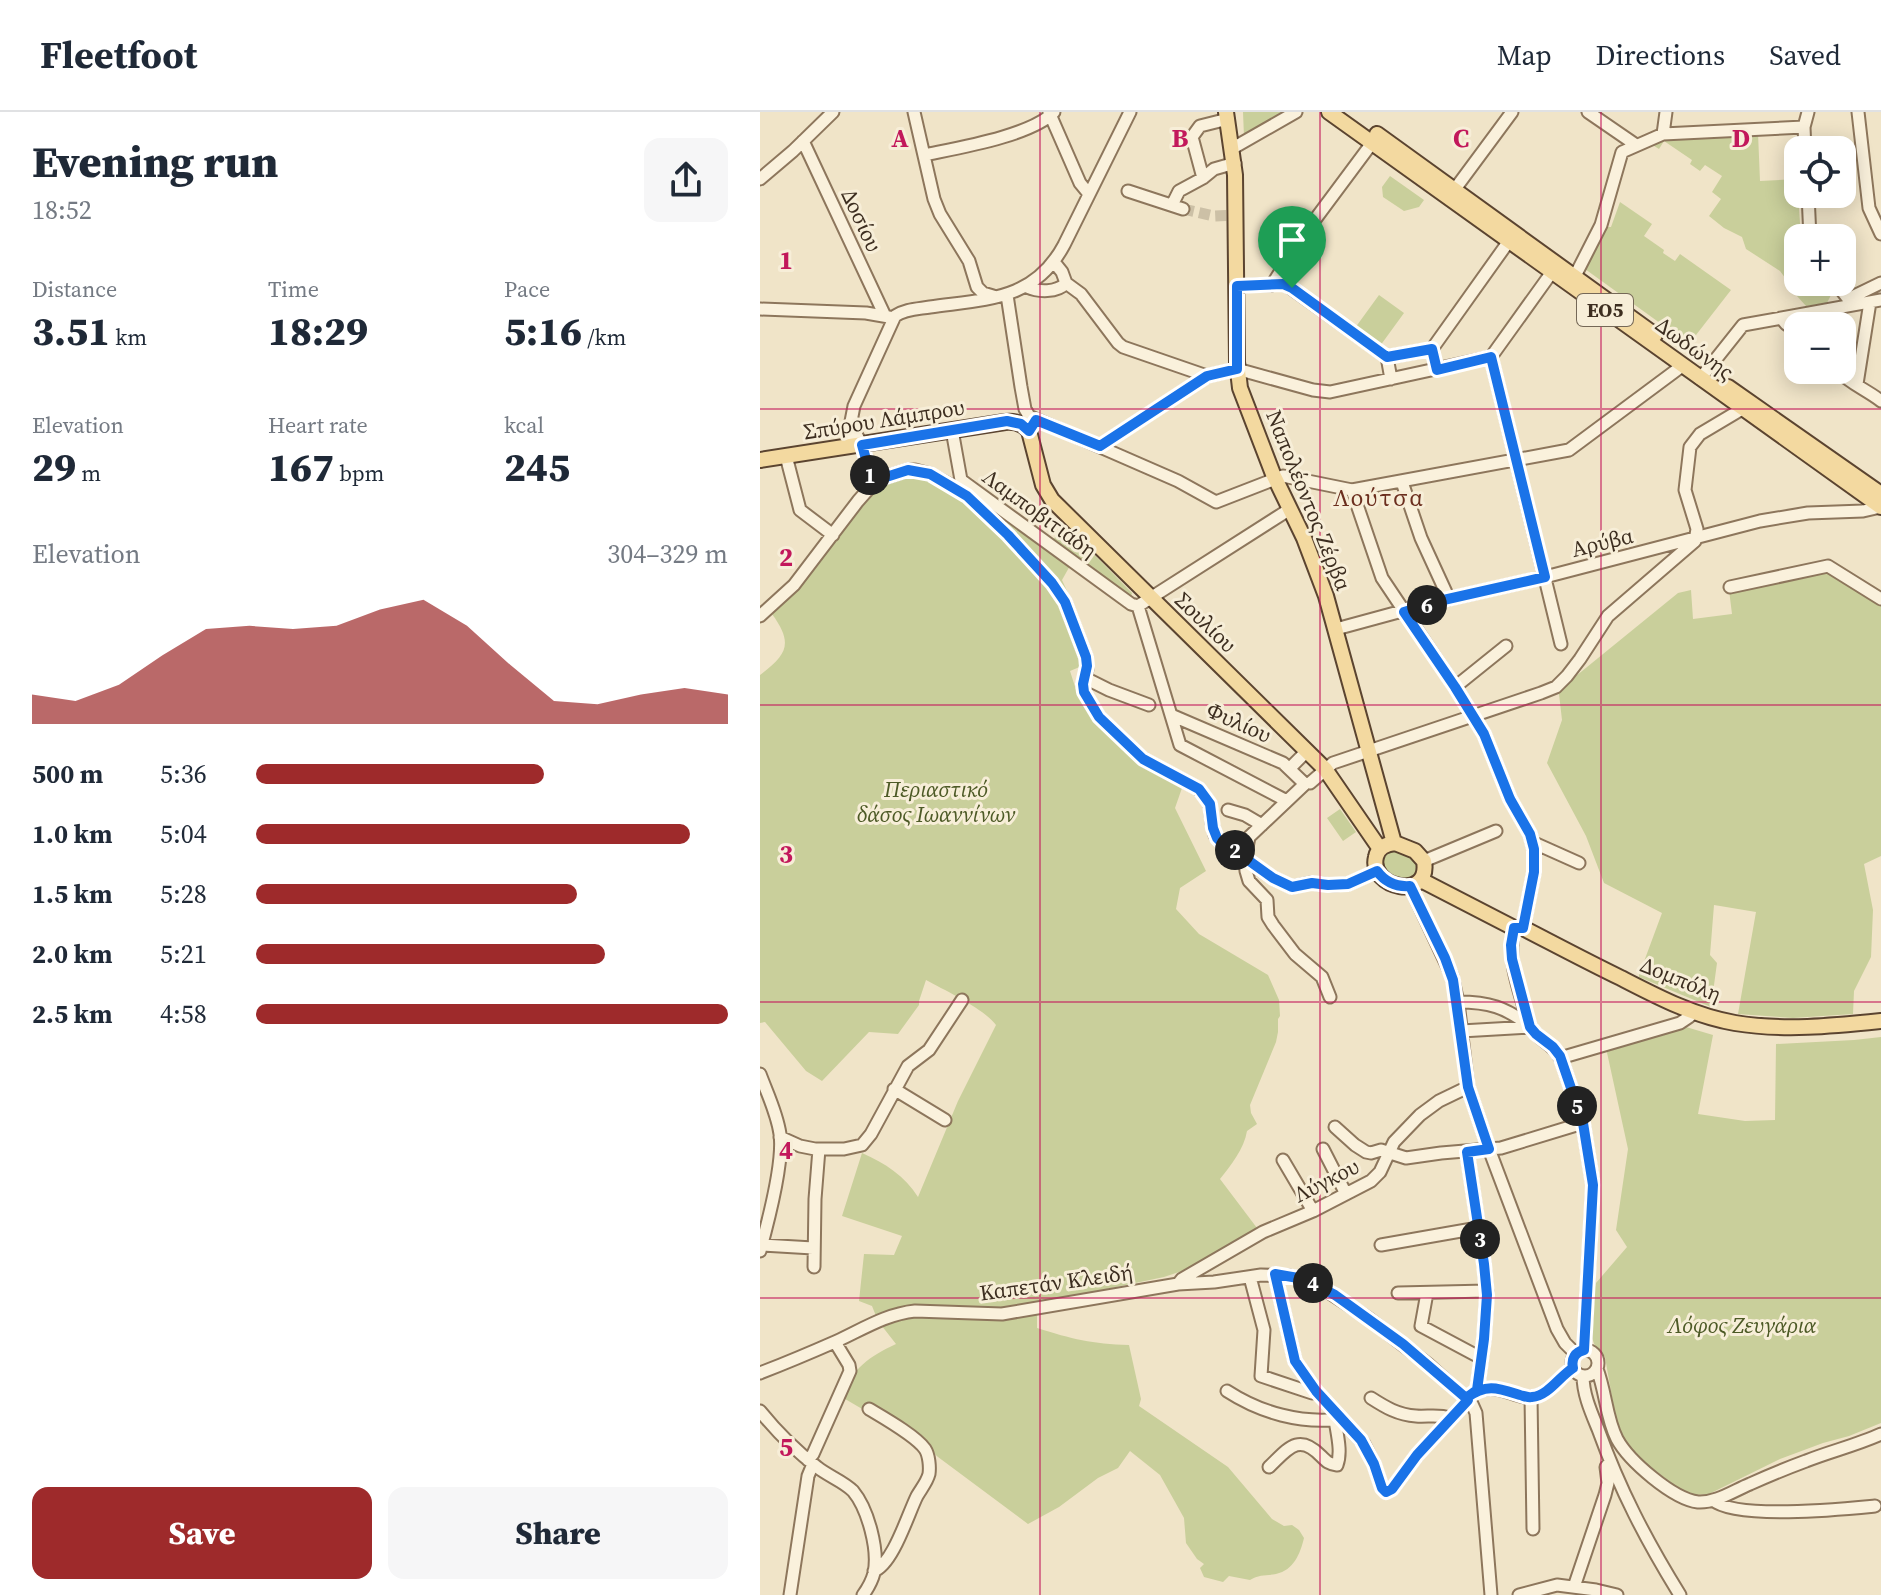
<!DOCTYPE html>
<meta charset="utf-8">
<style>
body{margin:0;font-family:"Source Serif 4",serif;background:#f6f6f7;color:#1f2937;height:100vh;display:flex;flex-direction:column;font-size:30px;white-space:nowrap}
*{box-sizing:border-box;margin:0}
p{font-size:26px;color:#747a83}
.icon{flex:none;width:44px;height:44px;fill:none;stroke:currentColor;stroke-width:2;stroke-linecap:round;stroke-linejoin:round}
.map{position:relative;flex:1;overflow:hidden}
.sheet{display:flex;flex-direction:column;background:#fff;width:760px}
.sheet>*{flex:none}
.fabs{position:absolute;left:1024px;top:24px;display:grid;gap:16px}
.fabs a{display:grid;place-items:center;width:72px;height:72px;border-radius:16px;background:#fff;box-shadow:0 4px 20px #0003;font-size:40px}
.pin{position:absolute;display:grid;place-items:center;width:68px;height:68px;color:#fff;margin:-82px -34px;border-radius:50% 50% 50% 0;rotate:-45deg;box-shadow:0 0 8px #0007}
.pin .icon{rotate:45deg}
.km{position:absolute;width:40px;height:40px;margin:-20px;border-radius:50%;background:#222;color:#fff;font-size:22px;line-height:40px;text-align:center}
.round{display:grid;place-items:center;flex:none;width:84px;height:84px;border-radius:16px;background:#f6f6f7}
.head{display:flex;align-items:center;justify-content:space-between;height:136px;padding:0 32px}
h1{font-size:44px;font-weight:800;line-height:60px}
.figures{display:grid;grid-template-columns:repeat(3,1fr);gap:12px;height:136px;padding:8px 32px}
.figures div{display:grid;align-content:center}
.figures b{font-size:40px;font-weight:800}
.figures small{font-size:22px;font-weight:400}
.figures p{font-size:22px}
.chart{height:224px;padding:16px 32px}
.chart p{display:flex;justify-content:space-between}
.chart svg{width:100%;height:144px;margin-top:8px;fill:#9e2a2b;opacity:.7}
.primary-button{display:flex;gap:16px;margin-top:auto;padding:16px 32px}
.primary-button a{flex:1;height:92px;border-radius:16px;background:#9e2a2b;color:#fff;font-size:32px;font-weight:800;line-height:92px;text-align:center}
.primary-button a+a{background:#f6f6f7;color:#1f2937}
ul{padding:0 32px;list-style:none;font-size:26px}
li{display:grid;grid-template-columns:128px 96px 1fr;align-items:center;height:60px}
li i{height:20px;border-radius:10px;background:#9e2a2b}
header{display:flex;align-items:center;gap:48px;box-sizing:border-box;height:112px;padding:0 40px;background:#fff;border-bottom:2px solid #e0e1e3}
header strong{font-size:38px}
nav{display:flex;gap:44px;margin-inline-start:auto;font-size:28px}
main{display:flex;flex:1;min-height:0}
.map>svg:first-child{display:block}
.green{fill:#c9cf9b}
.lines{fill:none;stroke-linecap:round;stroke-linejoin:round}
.minor-tunnel{stroke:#ccc0a6;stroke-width:11;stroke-dasharray:11 5.5;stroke-linecap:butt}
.minor-casing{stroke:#8d765c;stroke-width:15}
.major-casing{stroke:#5b4430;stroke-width:18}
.minor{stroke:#faf1dc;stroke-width:11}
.major{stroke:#f3d9a0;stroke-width:14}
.route-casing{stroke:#fff;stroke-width:16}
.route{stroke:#1a73e8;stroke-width:10}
.grid{fill:none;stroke:#c2185b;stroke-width:2;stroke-opacity:0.55}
.labels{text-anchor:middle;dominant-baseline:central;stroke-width:6;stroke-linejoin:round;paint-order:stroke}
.shield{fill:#f7eed8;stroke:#756857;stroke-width:2}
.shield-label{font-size:20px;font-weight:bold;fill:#3d2e20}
.street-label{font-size:22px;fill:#3d2e20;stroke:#f7eed8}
.park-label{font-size:22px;font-style:italic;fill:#4d5a26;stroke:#f7eed8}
.neighbourhood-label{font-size:24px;letter-spacing:2px;fill:#6b2e1e;stroke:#f7eed8}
.grid-label{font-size:26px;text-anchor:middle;font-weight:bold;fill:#c2185b;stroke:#f7eed8;stroke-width:6;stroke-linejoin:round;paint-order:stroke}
</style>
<header>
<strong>Fleetfoot</strong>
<nav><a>Map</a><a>Directions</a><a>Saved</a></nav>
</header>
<main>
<section class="sheet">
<div class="head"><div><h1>Evening run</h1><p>18:52</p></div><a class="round"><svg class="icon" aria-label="share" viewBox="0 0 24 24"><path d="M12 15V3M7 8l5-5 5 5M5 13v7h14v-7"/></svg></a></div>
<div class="figures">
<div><p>Distance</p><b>3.51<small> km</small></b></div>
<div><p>Time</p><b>18:29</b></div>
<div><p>Pace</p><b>5:16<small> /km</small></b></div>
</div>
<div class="figures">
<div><p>Elevation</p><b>29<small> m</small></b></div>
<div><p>Heart rate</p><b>167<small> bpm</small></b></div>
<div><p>kcal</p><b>245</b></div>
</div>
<div class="chart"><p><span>Elevation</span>304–329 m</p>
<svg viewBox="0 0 160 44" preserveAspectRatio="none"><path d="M0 44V35L10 37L20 32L30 23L40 15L50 14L60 15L70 14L80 9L90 6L100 14L110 26L120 37L130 38L140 35L150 33L160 35V44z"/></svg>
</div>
<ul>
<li><b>500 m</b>5:36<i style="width:61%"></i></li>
<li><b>1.0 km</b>5:04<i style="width:92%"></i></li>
<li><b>1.5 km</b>5:28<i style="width:68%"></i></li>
<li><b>2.0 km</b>5:21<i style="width:74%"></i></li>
<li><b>2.5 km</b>4:58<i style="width:100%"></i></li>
</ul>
<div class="primary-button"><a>Save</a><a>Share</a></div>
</section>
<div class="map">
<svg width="1121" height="1483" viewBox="0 0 1121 1483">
<rect width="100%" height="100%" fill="#f0e4c8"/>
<path class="green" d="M483,0H526L484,25Z
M998,21L1000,69L1037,67L1041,126H1038V170H1060L1071,183L1067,191L1046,194L1027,173L1029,171L1020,159L986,137L982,125L964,116L949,104L961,87L952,80L962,64L945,53L940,59L930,52L932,48L904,29L899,37L891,32C918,19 968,22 998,21Z
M630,64L664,88L659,95L644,99L623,85L622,75Z
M860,90L892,112L884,124L904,138L903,141L915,149L920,142L971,178L929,232L825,157L847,115H851Z
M619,183L644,201L620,234L595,216Z
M148,362L159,364L226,391L311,452L302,468L314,494L308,501L321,536L322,554L310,559L318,584L324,590L336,612L376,650L422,676L415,696L446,759L420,776L416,797L439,822L508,863L519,888L520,904L518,907V920L516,930L490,993L491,1001L497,1012L487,1019C484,1037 471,1053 460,1067L497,1116L422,1159L404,1165L318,1183L277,1189V1216C312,1227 332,1232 369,1233L381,1287L379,1294L468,1355L512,1407L524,1414L532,1413L539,1418L544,1426C540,1442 534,1458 516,1462C506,1464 499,1462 490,1468L469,1464L463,1470L444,1465L440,1456L444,1452L437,1447L426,1431L424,1406L400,1363L370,1339L358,1356L338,1366L299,1395L268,1412L178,1345L167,1335L80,1284C94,1256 108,1245 136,1232L118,1209L112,1194L99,1189L104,1142L134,1143L142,1124L82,1104L102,1041C125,1051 145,1064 158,1085L198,989L236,913C223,896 186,879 166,868L159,889V893L138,922L109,920L62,969L46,959L5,910L0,911V563C28,542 33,531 12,502C28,488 42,473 55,457C80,425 105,369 148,362Z
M305,413L372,481L371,485L292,429Z
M1064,460L1071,461L1121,492V744L1104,752L1113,798L1111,845L1094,879L1093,902L1033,906L978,902L996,800L954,793L950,843L957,851L951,895L879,865V863L902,801L844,771L826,724L787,651L802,608L799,582L800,577L918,481L931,478L933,507L972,502L969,478Z
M580,697L596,720L583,729L567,706Z
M631,737L646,740L659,752L656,766L642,770L628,764L621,754L623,743Z
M926,915L953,923L938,1002L985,1009L1015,1008L1016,932L1094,928L1121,925V1311L1089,1324L1063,1331L1020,1347L949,1382L934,1383L918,1376L883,1349L868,1333L861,1323L857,1314L845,1245L835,1234L830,1221L831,1189L836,1171L867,1135L856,1118L868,1037L846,936Z"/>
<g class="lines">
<path class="minor-tunnel" d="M423,97L454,104L476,103"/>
<defs>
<path id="minor" d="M154,0L174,87L180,102L209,149L217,175L223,181L233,184
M289,0L320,71L329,82
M828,0L876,33
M1098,0L1109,96L1121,122
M903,22L906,0
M43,29L125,204
M473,36L536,0
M1045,38L1044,15L1048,0
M164,43C197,36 271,24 294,0
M443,66L432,25L440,14L468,7
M0,67L33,39L73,0
M695,77L752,0
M368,79L423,97
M1048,82L1050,126
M412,93L419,79L443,66L454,57L475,51
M792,160L731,245L801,532
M815,164L841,113L862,40L903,22L1044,15
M1075,170L1092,192
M306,171L321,182L358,231L363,235L447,264
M512,173L542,125L612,31
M477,174L523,172L528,174L627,245
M267,175C278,180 297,181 306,171L302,160L294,150
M247,183L261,275L265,297L269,304L418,369L456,390L523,364L592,378L809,338L922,254
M1088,187L1121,171
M0,197L106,201L129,205
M1021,206L1026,212L1038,220
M1077,258C1089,271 1107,278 1121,289
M631,267L627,245L672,237L749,129
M940,267L983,213L1121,188
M1097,272L1110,190
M192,318L201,368L371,492L378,494
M340,334L447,264L477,257L553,278L570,280L731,245
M86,335L94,294L135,204C145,197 158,197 170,195C226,187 274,189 304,133L370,0
M26,344L40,398L73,423
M642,370L661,426L689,487
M113,372L123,366L148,358H155L170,362L196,376L214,389L248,423L292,471L305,490L326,545L327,557L323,572L324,580L339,605L383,647L439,677L450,692L452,711L455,723L463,732L513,766L532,775L550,771L572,773L588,772L617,759
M592,378L622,466L695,575L724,622L750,687L770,722L774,737V760L763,816
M970,475L1068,454L1121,487
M0,504L34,473L98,389L113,372L102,333L95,320L93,310
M576,517L679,489L785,465L1000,409L1048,401L1103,399L1120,395
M325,566L349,578L389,593
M695,575L746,534
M411,603L523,651L545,672L489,725L485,746L486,759L489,769L507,788L508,805L513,813L535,842L562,865L570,885
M530,656L547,639
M550,671L573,651L781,581L796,575L807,564L820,547L848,504L935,429L937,417L925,378L930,335L940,322L982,297
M527,689L420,633L378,494L530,397
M468,698L485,703L502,713
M772,730L819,751
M664,749L736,719
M650,774L692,864L698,890L708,975L729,1037L797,1217L805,1231L816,1242
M754,816C746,848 761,883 770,915C778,927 792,932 800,944L823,1011L833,1073L824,1238
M698,890C729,890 745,895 770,914
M701,919L770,915
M800,946L920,911L929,905L934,900
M0,962C7,981 17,1001 20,1022C24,1050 8,1110 0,1139
M134,977L185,1008
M575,1015L595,1033L606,1040L611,1041L621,1038L646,1046L681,1041L741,1036L823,1011
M20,1025L40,1034L55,1037H84L102,1033L111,1022L148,954L169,938L202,888
M563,1037L586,1082
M707,1040L724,1152L727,1183L724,1227L717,1278
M523,1048L553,1099
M2,1133L53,1136
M621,1133L718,1116
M54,1155L55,1087L59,1037
M515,1162L535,1249L556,1279L604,1332L614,1352L622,1376L625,1379L632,1377L657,1343L708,1288
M490,1165L504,1218L501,1264L552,1281L556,1279
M418,1172L422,1167L503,1120L553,1099L611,1069L620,1060L634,1030L660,1003L679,989L708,975
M638,1181L727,1179
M667,1181L661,1214L721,1246
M812 1251a13 13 0 1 1 26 0a13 13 0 1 1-26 0Z
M837,1257C846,1280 846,1306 857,1327C869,1349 913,1387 938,1390C956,1391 973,1379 990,1372C1008,1364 1027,1356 1046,1349C1071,1339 1097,1333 1121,1322
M0,1261C26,1251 52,1240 77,1229C103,1217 126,1202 155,1199L242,1202L418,1172L454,1170L501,1163L530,1164L559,1174L608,1206L669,1253L712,1292L716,1301L731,1483
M823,1264C823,1282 831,1300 838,1317C860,1378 886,1428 920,1483
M467,1279C501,1301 541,1312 581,1307
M713,1281C740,1267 757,1291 777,1284C791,1279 801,1264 813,1256
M771,1285L773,1417
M611,1286C625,1295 638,1303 656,1304C667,1305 678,1302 690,1306
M109,1297C124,1306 156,1324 165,1337C169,1343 170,1355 169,1362C167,1370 161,1377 157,1384C148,1402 133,1452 114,1459
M0,1299C17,1320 36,1339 57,1355C68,1364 83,1369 93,1379C108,1397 119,1438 114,1461C112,1469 108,1476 103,1483
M48,1348L53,1342L90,1259L89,1253L75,1230
M509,1355C527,1338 538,1320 561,1344C567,1350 569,1352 577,1353C582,1340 577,1322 575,1308
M953,1388C975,1408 1084,1397 1115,1394
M814,1475L845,1383L848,1371L846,1355L850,1350
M30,1483L48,1364L53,1352
M759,1483L797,1473L836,1478L857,1483"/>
<path id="major" d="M466,0L475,63L477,250L480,276L513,362L544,426L566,484L634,731
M569,0L1121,395
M617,22L895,223
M968,275L1121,382
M0,348L245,310C255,309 263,311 269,319L283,373L292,388L565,657L620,737
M635,731L655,739L664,749C671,790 608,776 616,745C618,735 626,732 635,731Z
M661,768L754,816H763C796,833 828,850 861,866C898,885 934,904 975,911C1023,919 1072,914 1121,909"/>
</defs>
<use href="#minor" class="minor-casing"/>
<use href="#major" class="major-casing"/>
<use href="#minor" class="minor"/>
<use href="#major" class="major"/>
</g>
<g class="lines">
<defs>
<path id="route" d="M532,176L523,172L477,174V257L447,264L340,334L276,308L269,319L261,312L247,309L102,333L113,372L123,366L148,358L170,362L207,384L248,423L292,471L305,490L326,545L327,554L323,572L324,580L339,605L383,647L439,677L450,692L453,716L457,726L463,732L474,738L513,766L532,775L552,771L568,773L588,772L617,759C625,770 637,775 650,774L685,846L693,868L708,975L729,1037L707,1040L724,1152L727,1183L724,1227L717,1278L706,1286L708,1288L657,1343L632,1377L626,1380L622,1376L614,1352L601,1328L556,1279L535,1249L515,1162L544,1167L575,1183L643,1232L706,1286C727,1271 738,1276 760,1283C764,1284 768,1286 772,1285C788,1284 800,1264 813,1256C811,1247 815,1240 824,1238L833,1073L823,1011L800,944L793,935L776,922L770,915L752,847L751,833L754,816H763L774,760V737L770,722L750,687L724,622L695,575L644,500L679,489L785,465L731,245L677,258L672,237L627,245L532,176"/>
</defs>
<use href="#route" class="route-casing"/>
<use href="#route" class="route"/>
</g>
<path class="grid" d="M280,0V1483M560,0V1483M841,0V1483M0,297H1121M0,593H1121M0,890H1121M0,1186H1121"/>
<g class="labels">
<rect class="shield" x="817" y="182" width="56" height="32" rx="6"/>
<g class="shield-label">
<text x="845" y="198">ΕΟ5</text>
</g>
<g class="street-label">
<text transform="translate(102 108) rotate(65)">Δοσίου</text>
<text transform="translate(935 236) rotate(36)">Δωδώνης</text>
<text transform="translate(124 307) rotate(-9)">Σπύρου Λάμπρου</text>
<text transform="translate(549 388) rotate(68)">Ναπολέοντος Ζέρβα</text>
<text transform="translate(280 401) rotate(36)">Λαμποβιτιάδη</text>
<text transform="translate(842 430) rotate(-14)">Αρύβα</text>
<text transform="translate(446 510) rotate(44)">Σουλίου</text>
<text transform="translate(479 610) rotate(24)">Φυλίου</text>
<text transform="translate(921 867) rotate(22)">Δομπόλη</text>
<text transform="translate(566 1068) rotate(-27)">Λύγκου</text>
<text transform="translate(296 1170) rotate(-8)">Καπετάν Κλειδή</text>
</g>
<g class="park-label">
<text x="176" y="677">Περιαστικό<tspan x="176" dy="25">δάσος Ιωαννίνων</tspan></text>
<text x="982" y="1213">Λόφος Ζευγάρια</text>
</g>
<g class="neighbourhood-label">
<text x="619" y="385">Λούτσα</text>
</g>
</g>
<g class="grid-label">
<text x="140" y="35">A</text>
<text x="420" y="35">B</text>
<text x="701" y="35">C</text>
<text x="981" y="35">D</text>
<text x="26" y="157">1</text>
<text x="26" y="454">2</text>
<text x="26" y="751">3</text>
<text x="26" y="1047">4</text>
<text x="26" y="1344">5</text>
</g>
</svg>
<div class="fabs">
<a><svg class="icon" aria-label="locate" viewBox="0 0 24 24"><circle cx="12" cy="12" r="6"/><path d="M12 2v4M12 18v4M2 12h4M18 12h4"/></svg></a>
<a>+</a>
<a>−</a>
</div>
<div class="pin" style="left:532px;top:176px;background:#1e9e55"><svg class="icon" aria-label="arrive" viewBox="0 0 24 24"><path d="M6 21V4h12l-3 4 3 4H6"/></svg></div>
<b class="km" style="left:110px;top:363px">1</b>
<b class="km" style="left:475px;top:738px">2</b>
<b class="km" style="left:720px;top:1127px">3</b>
<b class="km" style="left:553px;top:1171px">4</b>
<b class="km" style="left:817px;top:994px">5</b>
<b class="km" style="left:667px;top:493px">6</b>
</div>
</main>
